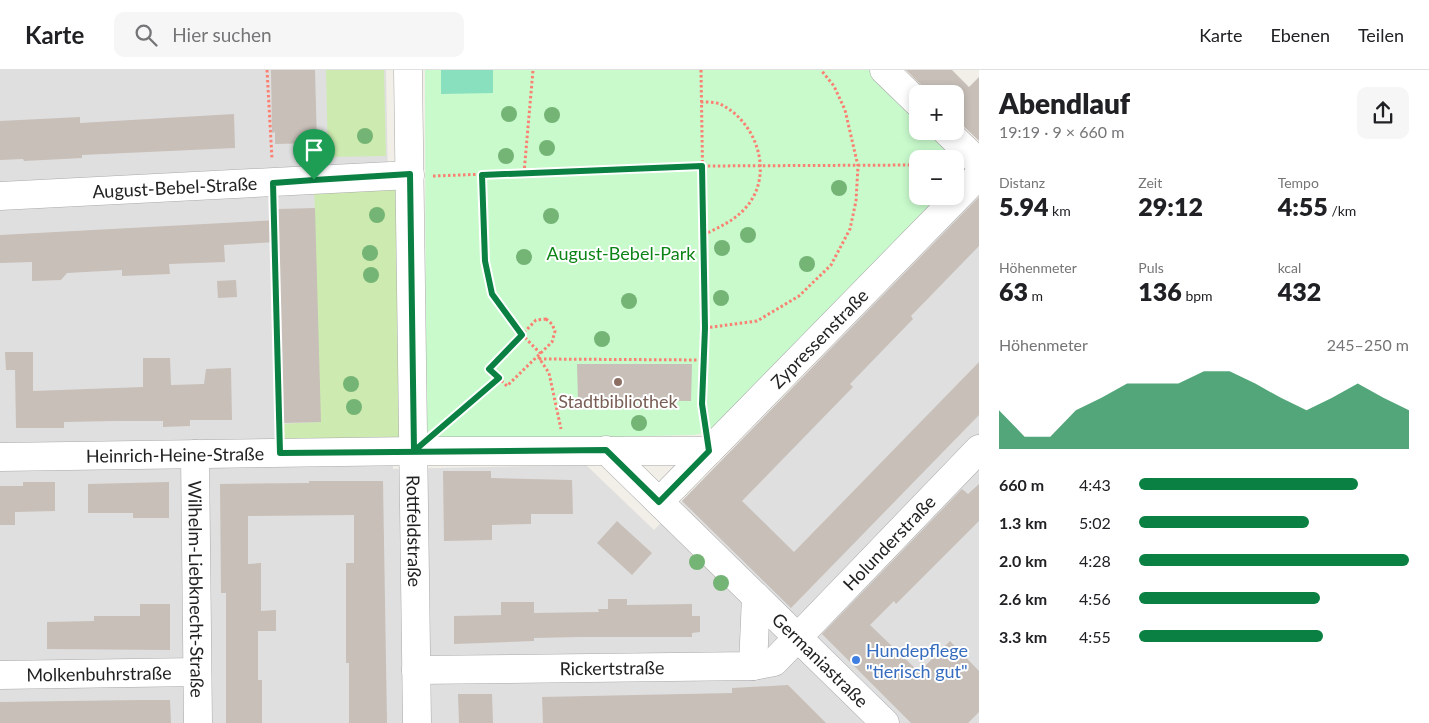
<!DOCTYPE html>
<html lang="de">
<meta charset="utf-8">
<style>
body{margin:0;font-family:Lato,sans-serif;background:#f6f6f6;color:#202124;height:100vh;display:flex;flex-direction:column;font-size:19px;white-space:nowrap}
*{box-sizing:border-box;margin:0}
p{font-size:16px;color:#757577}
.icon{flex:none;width:28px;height:28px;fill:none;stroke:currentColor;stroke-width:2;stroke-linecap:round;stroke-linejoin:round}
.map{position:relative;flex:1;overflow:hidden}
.panel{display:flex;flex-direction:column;background:#fff;width:450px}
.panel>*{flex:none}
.tools{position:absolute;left:909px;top:15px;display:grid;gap:10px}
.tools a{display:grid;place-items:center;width:55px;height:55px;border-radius:10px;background:#fff;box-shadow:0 2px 8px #0003;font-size:25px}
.pin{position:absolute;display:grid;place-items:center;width:42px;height:42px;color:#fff;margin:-51px -21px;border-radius:50% 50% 50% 0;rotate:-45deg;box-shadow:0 0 5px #0007}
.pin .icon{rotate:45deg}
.round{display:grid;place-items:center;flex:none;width:52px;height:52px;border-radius:10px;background:#f6f6f6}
.overview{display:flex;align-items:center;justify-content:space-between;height:85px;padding:0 20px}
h1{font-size:28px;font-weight:800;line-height:38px}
.stats{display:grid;grid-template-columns:repeat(3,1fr);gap:8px;height:85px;padding:5px 20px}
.stats div{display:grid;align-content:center}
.stats b{font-size:25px;font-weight:800}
.stats small{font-size:14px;font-weight:400}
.stats p{font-size:14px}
.chart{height:140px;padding:10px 20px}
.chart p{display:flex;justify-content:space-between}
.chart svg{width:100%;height:90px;margin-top:5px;fill:#0b8043;opacity:.7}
ul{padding:0 20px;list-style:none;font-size:16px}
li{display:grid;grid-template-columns:80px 60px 1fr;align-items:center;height:38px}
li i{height:12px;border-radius:6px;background:#0b8043}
header{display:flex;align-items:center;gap:30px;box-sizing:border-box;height:70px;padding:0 25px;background:#fff;border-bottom:1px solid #e0e0e0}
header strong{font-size:24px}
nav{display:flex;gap:28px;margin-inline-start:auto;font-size:18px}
.search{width:350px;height:45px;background:#f6f6f6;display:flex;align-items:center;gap:12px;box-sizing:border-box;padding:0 18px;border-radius:10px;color:#757577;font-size:19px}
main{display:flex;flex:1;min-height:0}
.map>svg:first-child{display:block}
.residential{fill:#e0dfdf}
.grass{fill:#cdebb0}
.park{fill:#c8facc}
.pitch{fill:#88e0be}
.building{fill:#c7bfb8}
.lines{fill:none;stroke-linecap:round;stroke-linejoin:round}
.minor-casing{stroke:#a9a9a9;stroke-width:29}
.path{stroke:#fa8072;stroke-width:3;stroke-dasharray:2.5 2.5;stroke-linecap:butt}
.minor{stroke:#fff;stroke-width:28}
.tree{fill:#74b475}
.route-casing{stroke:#fff;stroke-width:10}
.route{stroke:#0b8043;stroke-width:6}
.education-dot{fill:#8d6e63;stroke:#fff;stroke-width:2}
.shop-dot{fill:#3f7fe0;stroke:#fff;stroke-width:2}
.labels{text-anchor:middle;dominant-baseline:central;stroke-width:4;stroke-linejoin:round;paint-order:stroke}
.street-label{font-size:18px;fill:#222;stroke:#fff}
.park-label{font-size:18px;fill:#0c8416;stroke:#fff}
.education-label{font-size:18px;fill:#785e54;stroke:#fff}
.shop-label{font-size:18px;fill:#366cbe;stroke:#fff;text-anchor:start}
</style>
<header>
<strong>Karte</strong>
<div class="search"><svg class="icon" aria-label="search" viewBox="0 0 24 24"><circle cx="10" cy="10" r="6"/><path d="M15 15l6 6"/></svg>Hier suchen</div>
<nav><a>Karte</a><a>Ebenen</a><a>Teilen</a></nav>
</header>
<main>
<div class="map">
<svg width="979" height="653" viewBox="0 0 979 653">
<rect width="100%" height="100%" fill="#f2efe9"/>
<path class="residential" d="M0,0H386L393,399L586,395L654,460L979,125V653H0Z"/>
<path class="grass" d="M326,0H384L386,86L328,87Z
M410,105L414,381L280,383L279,354L320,352L314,110Z"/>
<path class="park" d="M425,0H874L917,43L918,61H936L963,88L964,107L955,117V89H918V126H945L713,362L693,365L441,371L426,360Z"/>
<path class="pitch" d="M441,0H493V23L441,24Z"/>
<path class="building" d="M271,0H315L317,73L275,74V62L272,63Z
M906,0H952L969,17L979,7V71L955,48V24H930Z
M234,44L235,78L82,85V88L24,91L23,89L0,90V51L80,47V53Z
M979,127V176L911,246L913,249L850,314L853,317L742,431L794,482L979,292V345L791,538L682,431Z
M315,138L321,352L282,353L277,172L224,175L225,192L169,194L170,204L122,206V200L67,203L61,210L32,211V192L0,193V165L277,150V139Z
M236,210L237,227L218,228L217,211Z
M5,282H33V321L143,317V288H170L171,315L204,314L206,299L231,298L232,350H190V356L163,357V351H114L64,352V358H16L15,300H6Z
M577,294H692L691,331L578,330Z
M443,401H491V408L572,410L573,444H531V454L492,455V470L444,471Z
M309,411H383L387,653H349V593H346V493H354V445L248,446V494L261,493V541L276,540V561H258V610H262V653H226V523H221L220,414L309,413Z
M23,412H55V441L15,442V455H0V416H23Z
M169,412V448H133V443H88V414Z
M979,414V451L896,534L894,531L870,555L919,602L950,571L979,601V642L968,653H911L822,564L962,419L968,424Z
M617,451L652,483L632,505L597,473Z
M608,529H627V535L692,534V546H700V562L692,563V567H579L534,568V571L454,574V546L501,545V532H534V543L599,542L598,539H608Z
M140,534H170V580L47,579V552L94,551V546H140Z
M788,615L826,653H543L542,627L732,623V618Z
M458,624H492L493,653H459Z
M140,630H170L171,653H0V632Z"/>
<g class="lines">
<defs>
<g id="minor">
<path id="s1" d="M408,0L417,653"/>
<path d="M884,0L918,33"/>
<path d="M946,61L979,93"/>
<path id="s2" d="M0,126L410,105"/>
<path id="s3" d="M606,380L885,653"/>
<path id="s4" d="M195,384L198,653"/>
<path id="s5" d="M0,387L414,381H709"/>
<path id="s6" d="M659,432L979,105"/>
<path d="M753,596L756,527"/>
<path id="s7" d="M416,600L753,596L774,592L979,379"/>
<path id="s8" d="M0,605L197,602"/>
</g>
</defs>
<use href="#minor" class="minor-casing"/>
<path class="path" d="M267,0L272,89
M701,0L705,258L702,334L705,352
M701,32C707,32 715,32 720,34C756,51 774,102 748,135C736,150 720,157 703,165
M524,103L533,0
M483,105C484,140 479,191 491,223C498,240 527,270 540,283L539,288L549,303L561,359
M433,106L702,96L918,95
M273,135L279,359
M546,249L552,254L555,261L552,272L507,316L489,299L536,250Z
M705,258L757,251L799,226L831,195L850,159L856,131L858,96L845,40L834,16L821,0
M539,289L704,290
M441,358L499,308"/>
<use href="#minor" class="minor"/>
</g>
<g class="tree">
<circle cx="509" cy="44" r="8"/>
<circle cx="552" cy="45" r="8"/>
<circle cx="365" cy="66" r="8"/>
<circle cx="547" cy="78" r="8"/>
<circle cx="506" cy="86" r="8"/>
<circle cx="839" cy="118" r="8"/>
<circle cx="377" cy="145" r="8"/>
<circle cx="551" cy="146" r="8"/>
<circle cx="748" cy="165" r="8"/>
<circle cx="722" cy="178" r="8"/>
<circle cx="370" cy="183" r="8"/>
<circle cx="524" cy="187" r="8"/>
<circle cx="807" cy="194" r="8"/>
<circle cx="371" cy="205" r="8"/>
<circle cx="721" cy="228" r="8"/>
<circle cx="629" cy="231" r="8"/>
<circle cx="602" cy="269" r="8"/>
<circle cx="351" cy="314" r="8"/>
<circle cx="354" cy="337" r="8"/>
<circle cx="639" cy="353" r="8"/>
<circle cx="697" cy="492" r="8"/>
<circle cx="721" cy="513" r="8"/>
</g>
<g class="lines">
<defs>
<path id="route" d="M314,110L273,113L280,383L606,380L659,432L709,381L702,334L705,258L702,96L482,105L485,191L492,224L522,265L489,299L499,308L414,381L410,104L314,110"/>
</defs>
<use href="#route" class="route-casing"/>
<use href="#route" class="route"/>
</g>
<circle class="education-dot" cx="618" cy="312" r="5"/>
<circle class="shop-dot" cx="856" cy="590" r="5"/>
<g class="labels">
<g class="street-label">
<text stroke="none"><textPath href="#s2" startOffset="175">August-Bebel-Straße</textPath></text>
<text stroke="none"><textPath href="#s6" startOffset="229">Zypressenstraße</textPath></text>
<text stroke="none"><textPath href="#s5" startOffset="175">Heinrich-Heine-Straße</textPath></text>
<text stroke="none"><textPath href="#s1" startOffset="461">Rottfeldstraße</textPath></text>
<text stroke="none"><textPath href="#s7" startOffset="524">Holunderstraße</textPath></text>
<text stroke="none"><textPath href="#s4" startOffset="135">Wilhelm-Liebknecht-Straße</textPath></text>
<text stroke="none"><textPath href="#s3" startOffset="300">Germaniastraße</textPath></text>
<text stroke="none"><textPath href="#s7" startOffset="196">Rickertstraße</textPath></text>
<text stroke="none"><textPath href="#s8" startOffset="99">Molkenbuhrstraße</textPath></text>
</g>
<g class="park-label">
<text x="621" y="183">August-Bebel-Park</text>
</g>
<g class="education-label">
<text x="618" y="331">Stadtbibliothek</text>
</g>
<g class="shop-label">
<text x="866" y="580">Hundepflege<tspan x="866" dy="21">"tierisch gut"</tspan></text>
</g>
</g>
</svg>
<div class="tools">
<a>+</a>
<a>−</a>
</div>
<div class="pin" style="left:314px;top:110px;background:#1e9e55"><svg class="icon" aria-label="arrive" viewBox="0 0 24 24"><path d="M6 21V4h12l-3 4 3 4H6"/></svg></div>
</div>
<section class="panel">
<div class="overview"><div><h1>Abendlauf</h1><p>19:19 · 9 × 660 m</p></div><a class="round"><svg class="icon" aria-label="share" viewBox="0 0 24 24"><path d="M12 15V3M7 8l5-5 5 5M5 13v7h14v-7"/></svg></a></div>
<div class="stats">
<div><p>Distanz</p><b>5.94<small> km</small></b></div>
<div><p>Zeit</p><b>29:12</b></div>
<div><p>Tempo</p><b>4:55<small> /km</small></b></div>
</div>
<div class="stats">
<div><p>Höhenmeter</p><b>63<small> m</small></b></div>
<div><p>Puls</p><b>136<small> bpm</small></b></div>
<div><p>kcal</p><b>432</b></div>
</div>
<div class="chart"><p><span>Höhenmeter</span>245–250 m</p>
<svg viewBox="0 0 160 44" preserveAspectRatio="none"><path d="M0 44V25L10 38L20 38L30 25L40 19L50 12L60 12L70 12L80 6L90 6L100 12L110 19L120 25L130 19L140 12L150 19L160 25V44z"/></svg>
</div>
<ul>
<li><b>660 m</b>4:43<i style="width:81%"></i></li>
<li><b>1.3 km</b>5:02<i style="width:63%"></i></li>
<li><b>2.0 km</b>4:28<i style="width:100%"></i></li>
<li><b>2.6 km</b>4:56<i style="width:67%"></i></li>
<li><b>3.3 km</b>4:55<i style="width:68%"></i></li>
</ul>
</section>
</main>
